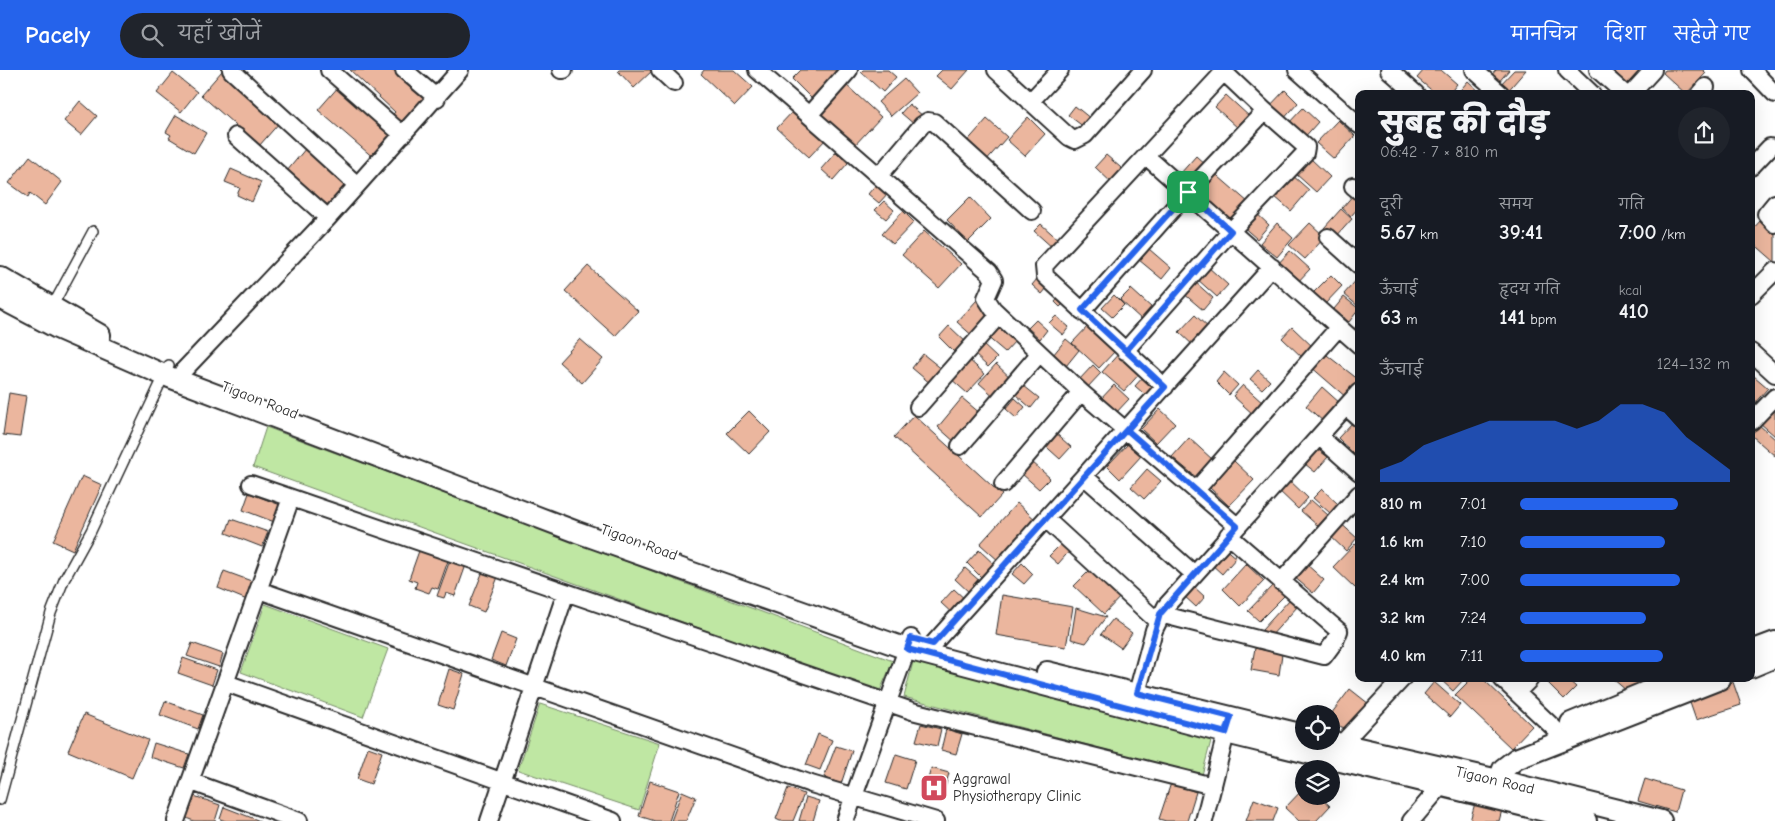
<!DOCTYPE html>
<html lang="hi">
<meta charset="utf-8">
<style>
body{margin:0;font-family:"Comic Neue","Playpen Sans Deva",sans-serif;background:#20242c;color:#f1f3f6;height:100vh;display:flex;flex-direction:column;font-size:19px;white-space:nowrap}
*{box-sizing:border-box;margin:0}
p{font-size:16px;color:#9ea1a6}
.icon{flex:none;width:28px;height:28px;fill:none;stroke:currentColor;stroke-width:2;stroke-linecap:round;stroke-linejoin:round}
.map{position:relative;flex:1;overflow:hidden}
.drawer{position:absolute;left:1355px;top:20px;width:400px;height:592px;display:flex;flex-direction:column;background:#171b24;border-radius:10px;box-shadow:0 5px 20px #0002}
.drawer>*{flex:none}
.buttons{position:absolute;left:1295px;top:635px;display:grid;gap:10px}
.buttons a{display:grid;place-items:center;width:45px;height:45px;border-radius:50%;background:#171b24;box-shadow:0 5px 20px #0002;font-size:25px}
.pin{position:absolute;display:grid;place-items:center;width:42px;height:42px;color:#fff;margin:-21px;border-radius:10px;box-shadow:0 2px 8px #0006}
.round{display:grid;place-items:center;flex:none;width:52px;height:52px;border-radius:26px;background:#20242c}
.head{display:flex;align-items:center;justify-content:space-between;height:85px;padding:0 25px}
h1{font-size:28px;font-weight:800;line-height:38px}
.figures{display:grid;grid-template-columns:repeat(3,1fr);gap:8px;height:85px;padding:5px 25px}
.figures div{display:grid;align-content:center}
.figures b{font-size:21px;font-weight:800}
.figures small{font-size:14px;font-weight:400}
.figures p{font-size:14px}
.chart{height:140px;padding:10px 25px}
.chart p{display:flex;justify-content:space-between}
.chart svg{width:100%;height:90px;margin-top:5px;fill:#2563eb;opacity:.7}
ul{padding:0 25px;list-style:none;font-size:16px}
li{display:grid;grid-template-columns:80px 60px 1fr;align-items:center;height:38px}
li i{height:12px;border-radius:6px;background:#2563eb}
header{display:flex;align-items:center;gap:30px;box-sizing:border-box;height:70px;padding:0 25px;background:#2563eb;color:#fff}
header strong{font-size:24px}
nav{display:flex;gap:28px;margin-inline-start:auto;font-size:18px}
.search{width:350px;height:45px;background:#20242c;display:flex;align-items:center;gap:12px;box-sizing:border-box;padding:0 18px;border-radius:28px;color:#9ea1a6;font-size:19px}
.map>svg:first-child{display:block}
.green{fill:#bfe7a3;stroke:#758967}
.building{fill:#ebb69e;stroke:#2b2b2b}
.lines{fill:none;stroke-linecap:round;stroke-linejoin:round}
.service-casing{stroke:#2b2b2b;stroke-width:12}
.minor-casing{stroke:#2b2b2b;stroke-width:20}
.tertiary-casing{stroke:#2b2b2b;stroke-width:24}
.service{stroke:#fff;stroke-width:9}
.minor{stroke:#fff;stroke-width:16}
.tertiary{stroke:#fff;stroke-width:20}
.route-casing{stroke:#fff;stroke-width:10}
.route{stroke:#2563eb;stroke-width:6}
.labels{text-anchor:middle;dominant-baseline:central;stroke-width:4.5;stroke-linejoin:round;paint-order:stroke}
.street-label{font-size:15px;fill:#2b2b2b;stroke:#fff}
.poi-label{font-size:15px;fill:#2b2b2b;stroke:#fff;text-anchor:start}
</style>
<header>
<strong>Pacely</strong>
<div class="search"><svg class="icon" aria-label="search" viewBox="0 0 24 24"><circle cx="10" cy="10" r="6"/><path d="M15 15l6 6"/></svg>यहाँ खोजें</div>
<nav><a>मानचित्र</a><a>दिशा</a><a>सहेजे गए</a></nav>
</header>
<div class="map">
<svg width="1775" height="751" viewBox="0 0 1775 751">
<rect width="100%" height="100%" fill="#fff"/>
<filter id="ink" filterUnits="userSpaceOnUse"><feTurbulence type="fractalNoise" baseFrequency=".02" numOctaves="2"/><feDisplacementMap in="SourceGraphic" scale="10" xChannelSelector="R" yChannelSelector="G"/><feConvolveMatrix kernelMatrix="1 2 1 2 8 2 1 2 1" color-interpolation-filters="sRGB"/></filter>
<g filter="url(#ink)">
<path class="green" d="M266,357L893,591L879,623L253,397Z
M265,534L388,579L363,647L241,602Z
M914,588L1212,667L1202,705L904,627Z
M540,634L660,673L639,740L518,700Z"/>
<path class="building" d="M350,0H398L428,28L398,60L388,50L395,42Z
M619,0H653L634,18L618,1Z
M704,0H734L753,17L735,36L701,4Z
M801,0H841L812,29L792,9Z
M863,0H888L896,7L883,22L861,2Z
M942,0H969L952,19L936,6Z
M1424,0H1441L1457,14L1449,24H1436L1417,8Z
M1496,0H1509L1497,14L1489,8Z
M1514,0H1526L1506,23L1499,16Z
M1613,0H1641L1627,14Z
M1665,0H1703L1706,3L1686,24L1663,3Z
M222,1L280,52L259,76L201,25Z
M173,3L197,22L181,42L157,23Z
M904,9L917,23L891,46L878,32Z
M1468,11L1482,24H1457Z
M844,13L881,47L853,77L817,43Z
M340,15L396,65L375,89L318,40Z
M1285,20L1298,33L1281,52L1267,39Z
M1226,25L1250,47L1239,59L1215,37Z
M80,31L97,46L81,65L64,51Z
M909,34L923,46L915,55L901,43Z
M1075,36L1091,49L1084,57L1068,45Z
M1303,38L1318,52L1302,70L1286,56Z
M795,39L827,68L809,87L777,58Z
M176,45L206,63L194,83L169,68L171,65L166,62Z
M1028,47L1045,64L1025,86L1007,70Z
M987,49L1007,67L984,93L964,75Z
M1338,50L1355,66L1334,89L1316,73Z
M306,78L348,114L329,136L287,101Z
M836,82L848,93L833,110L821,99Z
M1106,85L1127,103L1115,116L1095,97Z
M30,86L62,112L45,135L30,123L28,127L9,113Z
M1196,86L1207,96L1191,114L1180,104Z
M1310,88L1330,107L1316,122L1296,104Z
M231,99L261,112L252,132L237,125L240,118L225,112Z
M1211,100L1249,133L1233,152L1195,119Z
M1292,105L1309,120L1291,141L1274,126Z
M878,112L889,122L879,133L868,124Z
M1354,124L1359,128V137L1351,146L1342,138Z
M970,127L991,149L968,172L947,150Z
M884,131L894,140L886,149L875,140Z
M1341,139L1352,149L1335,168L1324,158Z
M903,141L914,152L893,174L882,164Z
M1254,141L1269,155L1257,169L1241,155Z
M1761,150L1775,162V192L1751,171V161Z
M1277,153L1293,168L1277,187L1260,173Z
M1310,153L1325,167L1305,189L1289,175Z
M1041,154L1061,172L1054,179L1034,161Z
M924,161L961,194L939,218L902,185Z
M1149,179L1171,198L1162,209L1139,190Z
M1290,181L1310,199L1295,215L1275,197Z
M588,196L638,241L615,266L565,221Z
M1207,196L1228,215L1217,227L1196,208Z
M1331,205L1342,216L1324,235L1312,224Z
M1359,207V237L1344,224Z
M1037,209L1047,218L1042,224L1032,215Z
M1194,211L1213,228L1203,240L1183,223Z
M1131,219L1152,238L1142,250L1120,230Z
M1114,225L1124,235L1112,247L1102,238Z
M1060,226L1066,231L1060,237L1055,232Z
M1344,227L1359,239L1349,252L1334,239Z
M977,230L995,246L975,268L957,252Z
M1195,245L1212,261L1196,278L1179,262Z
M1056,246L1069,257L1063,265L1049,253Z
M1036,250L1047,260L1040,269L1028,258Z
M1359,253V266L1353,260Z
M998,254L1016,270L1005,282L986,266Z
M1090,254L1117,279L1099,298L1072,273Z
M949,256L969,275L958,286L939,267Z
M1292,257L1315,279L1305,290L1282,268Z
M580,269L603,289L582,313L559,292Z
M1066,269L1079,280L1062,301L1049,290Z
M981,273L997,288L988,297L972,282Z
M1121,281L1142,301L1124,321L1102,302Z
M1323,282L1359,310V314L1347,328L1310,296Z
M923,284L943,300L931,314L912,298Z
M968,289L985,304L967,323L950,308Z
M996,294L1013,310L996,328L979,313Z
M1093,295L1101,303L1086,319L1078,311Z
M1258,300L1270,311L1262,319L1250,309Z
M1224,302L1238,315L1229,325L1216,312Z
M1144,306L1160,320L1151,330L1135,316Z
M1754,306L1768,318L1753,335L1751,333V310Z
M1114,315L1129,329L1114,345L1099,331Z
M1243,315L1264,334L1254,345L1233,326Z
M1024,316L1039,328L1031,338L1016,325Z
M1322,317L1341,334L1325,353L1306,336Z
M9,323L26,326L20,367L3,365Z
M962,328L981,344L956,373L938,357Z
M1015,328L1025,337L1016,348L1006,339Z
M1775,336V366L1760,353Z
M1160,339L1175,353L1156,373L1141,359Z
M749,341L770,362L749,384L727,363Z
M914,345L1002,425L982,447L894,367Z
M1353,352L1359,358L1358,388L1338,368Z
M1759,355L1775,369V386L1751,365Z
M1051,359L1071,377L1060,389L1040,371Z
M1189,368L1213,390L1197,408L1172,387Z
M1129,373L1142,385L1120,409L1107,396Z
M1317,379L1328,387L1315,402L1305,394Z
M1234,391L1254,410L1229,436L1209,417Z
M1032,392L1050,408L1039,419L1022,404Z
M1147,399L1161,411L1144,429L1131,417Z
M82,406L102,415L73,480L53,471Z
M1286,407L1308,428L1298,439L1276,418Z
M1322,419L1338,434L1330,443L1313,428Z
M249,423L283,436L277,453L243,440Z
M1311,430L1328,445L1318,456L1301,441Z
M1017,433L1037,451L1000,492L980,474Z
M231,449L268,462L262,477L226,463Z
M1338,451L1357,468L1346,481L1327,463Z
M1065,470L1073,477L1058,494L1049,486Z
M1355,474L1359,477V515L1355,518L1333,497Z
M1223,477L1236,488L1222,504L1210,493Z
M420,478L449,488L438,519L432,517L429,523L415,518L417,512L409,509Z
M979,480L998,498L985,511L967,493Z
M450,490L466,495L455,526L446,523L444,528L437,526Z
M1022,493L1033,504L1024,514L1012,504Z
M1305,493L1324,510L1313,523L1293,506Z
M1246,494L1264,511L1240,536L1223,519Z
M1094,496L1123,524L1104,544L1074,516Z
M965,498L982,513L971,524L955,509Z
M224,501L254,512L247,530L218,518Z
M483,501L498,507L484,542L469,536Z
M1274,514L1285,525L1259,551L1248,541Z
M1192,515L1205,527L1196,537L1183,525Z
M954,519L968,532L955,546L941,533Z
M1002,525L1073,537L1066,577L996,565Z
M1290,529L1298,536L1270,567L1262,560Z
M1076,538L1106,547L1086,573L1071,569Z
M1113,549L1132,563L1121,578L1101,564Z
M501,563L516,569L506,596L491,590Z
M192,573L223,584L219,597L187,586Z
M1255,578L1282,584L1279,605L1251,600Z
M183,588L217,600L212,615L178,603Z
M449,599L464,604L453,640L438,635Z
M1440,609H1464L1453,621Z
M1471,609H1483L1532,656L1511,678L1455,625Z
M1544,609H1567L1576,617L1564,629Z
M1613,609H1642L1646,613L1627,621Z
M1434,612L1460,635L1450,647L1424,624Z
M1733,612L1741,635L1696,650L1688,627Z
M1350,619L1369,634L1349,659L1331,654V644Z
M165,631L203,645L198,659L160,645Z
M84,644L148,670L132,708L68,681Z
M921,654L941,659L937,676L916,671Z
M946,659L962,664L956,684L941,680Z
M818,664L832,670L820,700L806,695Z
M154,673L189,684L184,698L150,687Z
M836,676L852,681L841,714L824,707Z
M368,677L382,682L371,714L357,709Z
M896,684L915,690L906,719L886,713Z
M931,698L949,703L942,729L924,724Z
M1645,709L1681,720L1675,742L1638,731Z
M650,711L679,721L669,751H655L639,746Z
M1171,713L1196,722L1187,751H1166L1159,749Z
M788,718L804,724L793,751H780L776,749Z
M1304,718V726H1319L1330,736L1316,751H1299L1285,738Z
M682,721L696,727L686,751H671Z
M194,726L220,735L215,751H194L186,748Z
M806,727L819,731L813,751H799Z
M1254,729L1278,738L1273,751H1246Z
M1475,733L1502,740L1499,751H1470Z
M224,737L260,751H226L220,749Z"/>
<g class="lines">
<defs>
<path id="service" d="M52,237L93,161
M0,730L51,543L64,510L91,461L169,295"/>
<path id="minor" d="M231,0L357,115
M329,0L403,65
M404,0L437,28
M561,0H564
M660,0L674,13
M757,0L989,202L994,210L986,228L993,239L1081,322L1237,456
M996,0L1069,67L1075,70L1085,65L1143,0
M1297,0L1359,55
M1389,0L1416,24
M1474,0L1501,24
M1567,0L1592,24
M1598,0L1625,24
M1752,0L1775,24
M1631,24L1653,0
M1700,24L1706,17
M1030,32L1060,0
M809,45L849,0
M236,66L328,148
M1146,86L1359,275
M1751,97L1770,77
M879,106L922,55L928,51L934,52L1032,141
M1353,116L1359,121
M1775,133L1766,144L1775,154
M1328,167L1359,195
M1751,225L1775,201
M1082,241L1188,122L1265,41L1306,77L1305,83L1231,161L1125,281
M1751,282L1775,304
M183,301L328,148L460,0
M1165,317L1045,206L1044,196L1221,5L1228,6L1265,41
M918,337L999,245
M1346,337L1359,348
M1751,352L1775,327
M1320,367L1359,402
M960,376L1039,284
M1085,407L1194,504
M251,414L912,641L1213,716
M1003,414L1081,322
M1196,420L1339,257
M1047,450L1157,551
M1281,512L1359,424
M259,520L811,714L936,751
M1160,544L1324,586L1335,571L1339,561L1228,465
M933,574L1272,197
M1502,609L1556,660
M226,613L613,751
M1517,622L1530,609
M1137,623L1154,560L1166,536L1359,322
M1334,682L1402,609
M192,712L299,751
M176,751L291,428
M489,751L566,522
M845,751L911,568
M1204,751L1229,651
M1411,751L1441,716"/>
<path id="tertiary" d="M0,207L100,265
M0,228L57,258L164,305L577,462L907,579L1226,663L1586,751
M1751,581L1775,572
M1751,597L1775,587
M1047,602L1304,665
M1571,653L1677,609
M1328,671L1498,710L1661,751
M1496,722L1503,699L1516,689L1720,609"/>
</defs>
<use href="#service" class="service-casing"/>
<use href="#minor" class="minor-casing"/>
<use href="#tertiary" class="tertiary-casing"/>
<use href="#service" class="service"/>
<use href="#minor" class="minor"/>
<use href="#tertiary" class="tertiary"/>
</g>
</g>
<g class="lines" filter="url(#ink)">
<defs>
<path id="route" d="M1188,122L1231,161L1126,281L1165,317L933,574L911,568L907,579L1226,663L1231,647L1137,623L1160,544L1237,456L1127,360L1165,317L1082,240L1188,122"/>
</defs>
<use href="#route" class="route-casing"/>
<use href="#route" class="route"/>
</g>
<defs>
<symbol id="hospital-square" viewBox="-11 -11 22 22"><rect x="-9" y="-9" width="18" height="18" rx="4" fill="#d1495b" stroke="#fff"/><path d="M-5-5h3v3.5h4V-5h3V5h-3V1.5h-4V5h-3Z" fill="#fff"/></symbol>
</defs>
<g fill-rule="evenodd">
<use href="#hospital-square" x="918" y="702" width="32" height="32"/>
</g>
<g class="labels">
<g class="street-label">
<text transform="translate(260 330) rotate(21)">Tigaon Road</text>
<text transform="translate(639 472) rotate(20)">Tigaon Road</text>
<text transform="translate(1495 710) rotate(13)">Tigaon Road</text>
</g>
<g class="poi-label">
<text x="953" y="709">Aggrawal<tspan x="953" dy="17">Physiotherapy Clinic</tspan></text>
</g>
</g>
</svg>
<div class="buttons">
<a><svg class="icon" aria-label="locate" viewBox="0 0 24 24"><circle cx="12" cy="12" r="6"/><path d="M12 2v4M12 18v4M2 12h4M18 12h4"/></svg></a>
<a><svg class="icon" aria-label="layers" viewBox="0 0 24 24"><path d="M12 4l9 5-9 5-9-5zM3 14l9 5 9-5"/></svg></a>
</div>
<div class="pin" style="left:1188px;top:122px;background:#1e9e55"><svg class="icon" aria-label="arrive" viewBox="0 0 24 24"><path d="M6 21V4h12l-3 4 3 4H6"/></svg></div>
<section class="drawer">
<div class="head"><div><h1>सुबह की दौड़</h1><p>06:42 · 7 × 810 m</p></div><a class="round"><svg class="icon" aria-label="share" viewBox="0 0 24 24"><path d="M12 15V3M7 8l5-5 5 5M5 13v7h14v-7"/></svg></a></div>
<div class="figures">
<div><p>दूरी</p><b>5.67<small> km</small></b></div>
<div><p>समय</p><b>39:41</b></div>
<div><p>गति</p><b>7:00<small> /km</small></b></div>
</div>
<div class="figures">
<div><p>ऊँचाई</p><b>63<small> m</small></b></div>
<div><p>हृदय गति</p><b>141<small> bpm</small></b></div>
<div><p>kcal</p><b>410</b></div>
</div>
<div class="chart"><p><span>ऊँचाई</span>124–132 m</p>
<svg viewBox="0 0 160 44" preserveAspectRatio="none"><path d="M0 44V38L10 34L20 26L30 22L40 18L50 14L60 14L70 14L80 14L90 18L100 14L110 6L120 6L130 10L140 22L150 30L160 38V44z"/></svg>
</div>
<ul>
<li><b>810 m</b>7:01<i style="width:75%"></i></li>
<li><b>1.6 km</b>7:10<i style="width:69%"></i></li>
<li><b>2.4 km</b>7:00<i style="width:76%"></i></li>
<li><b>3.2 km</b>7:24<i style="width:60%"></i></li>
<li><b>4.0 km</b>7:11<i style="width:68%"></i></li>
</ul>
</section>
</div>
